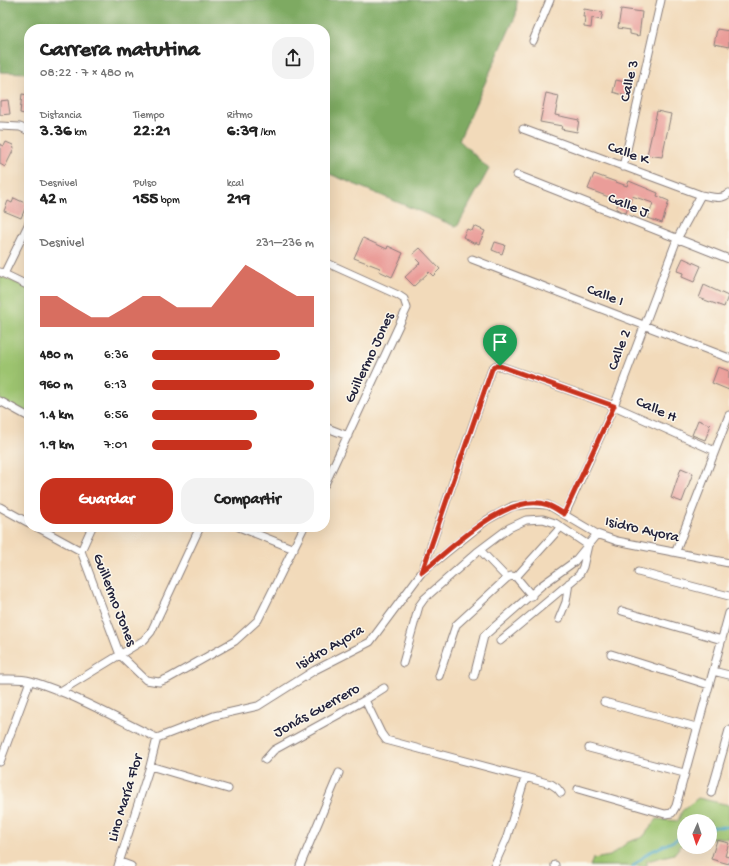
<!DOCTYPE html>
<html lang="es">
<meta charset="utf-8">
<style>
body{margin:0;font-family:"Gochi Hand",sans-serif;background:#f2f2f2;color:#222;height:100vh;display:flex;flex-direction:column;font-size:15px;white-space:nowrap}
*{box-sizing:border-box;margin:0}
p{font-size:13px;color:#767676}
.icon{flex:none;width:22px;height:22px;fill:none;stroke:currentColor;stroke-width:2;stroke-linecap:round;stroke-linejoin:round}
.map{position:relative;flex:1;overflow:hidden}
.details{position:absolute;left:24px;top:24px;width:306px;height:508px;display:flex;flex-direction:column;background:#fff;border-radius:16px;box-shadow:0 4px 16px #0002}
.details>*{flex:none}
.needle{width:26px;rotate:183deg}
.tools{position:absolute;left:677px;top:814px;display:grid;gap:8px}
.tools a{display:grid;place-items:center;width:40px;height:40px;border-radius:50%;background:#fff;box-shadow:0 4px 16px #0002;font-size:20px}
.pin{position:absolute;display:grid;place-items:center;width:34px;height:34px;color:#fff;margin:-41px -17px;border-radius:50% 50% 50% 0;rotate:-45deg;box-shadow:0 0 4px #0007}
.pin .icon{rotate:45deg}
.round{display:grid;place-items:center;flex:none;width:42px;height:42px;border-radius:16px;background:#f2f2f2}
.summary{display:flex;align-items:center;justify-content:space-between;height:68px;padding:0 16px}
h1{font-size:22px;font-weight:700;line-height:30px}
.metrics{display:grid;grid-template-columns:repeat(3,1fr);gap:6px;height:68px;padding:4px 16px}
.metrics div{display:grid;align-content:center}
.metrics b{font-size:17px;font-weight:700}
.metrics small{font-size:11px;font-weight:400}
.metrics p{font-size:11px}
.chart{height:112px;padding:8px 16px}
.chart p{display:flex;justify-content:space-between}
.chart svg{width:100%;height:72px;margin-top:4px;fill:#c8321e;opacity:.7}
.primary-button{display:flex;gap:8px;margin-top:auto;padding:8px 16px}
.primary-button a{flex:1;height:46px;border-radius:16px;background:#c8321e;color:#fff;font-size:16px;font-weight:700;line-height:46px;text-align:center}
.primary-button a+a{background:#f2f2f2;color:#222}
ul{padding:0 16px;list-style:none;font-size:13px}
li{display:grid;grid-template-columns:64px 48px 1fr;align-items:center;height:30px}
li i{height:10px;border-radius:5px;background:#c8321e}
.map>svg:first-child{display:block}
.green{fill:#9dc470;stroke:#607356}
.forest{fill:#7eaa62;stroke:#50664e}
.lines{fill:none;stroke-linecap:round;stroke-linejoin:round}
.stream{stroke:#48a6c7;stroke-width:2.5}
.building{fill:#ea9d99}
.street-casing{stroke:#8a7e7a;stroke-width:9}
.street{stroke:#fff;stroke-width:7}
.route-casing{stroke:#fff;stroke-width:8}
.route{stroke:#c8321e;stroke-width:5}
.labels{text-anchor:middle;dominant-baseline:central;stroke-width:3;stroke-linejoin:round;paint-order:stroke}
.street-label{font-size:15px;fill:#22223b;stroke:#fbf7ec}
</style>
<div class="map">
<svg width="729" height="866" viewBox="0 0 729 866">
<rect width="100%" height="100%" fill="#fbf7ec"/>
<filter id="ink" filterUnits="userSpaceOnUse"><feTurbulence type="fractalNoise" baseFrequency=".025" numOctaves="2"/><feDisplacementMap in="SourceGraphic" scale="8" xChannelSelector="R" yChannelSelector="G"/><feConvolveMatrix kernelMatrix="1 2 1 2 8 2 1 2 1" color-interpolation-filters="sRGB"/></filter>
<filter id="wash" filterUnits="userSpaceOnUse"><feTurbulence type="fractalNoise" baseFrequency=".012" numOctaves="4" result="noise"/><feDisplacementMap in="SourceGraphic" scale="16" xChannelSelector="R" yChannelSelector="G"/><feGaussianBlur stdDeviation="0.9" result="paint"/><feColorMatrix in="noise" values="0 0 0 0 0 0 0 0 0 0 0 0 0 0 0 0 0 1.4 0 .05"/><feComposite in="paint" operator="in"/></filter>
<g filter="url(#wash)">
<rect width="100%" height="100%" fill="#f2daba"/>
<path class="green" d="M0,276L29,288V417L0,401Z
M698,798L729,805V839L716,837L710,840V821H684V846L681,845L674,854L647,861V866H590L593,859L610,856L628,842L643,837L657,819L678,821L682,811Z"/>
<path class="forest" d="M0,0H517L516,15L459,140L489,169L457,227L325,172V29H29V73L0,72Z"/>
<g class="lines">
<path class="stream" d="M710,827H729
M633,866L648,853L684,836"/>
</g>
<g id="blocks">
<path class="building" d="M584,9L603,12L601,20L592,18L591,28L584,27L585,17H583Z
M621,9L642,12L639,36L630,34V30L618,28Z
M717,29L729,31V47L714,44Z
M616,80L629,83L626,96L613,92Z
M546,93L559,96L555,115L579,120L577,132L561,129L562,126L540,122Z
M22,94L29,95V115L20,113Z
M8,100L10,114L0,115V101Z
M657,111L671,114L662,157L647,155Z
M6,142L13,145L14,149L5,167L0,164V144L4,146Z
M594,174L627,186L629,181L658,193L657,196L669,201L662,223L648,218L653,203L632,196L626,213L616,209L619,201L588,189Z
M14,198L27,204L21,218L4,211L8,201L12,203Z
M474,226L485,231L479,244L475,242V244L463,237L467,229L472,231Z
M363,238L387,249L388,246L403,253L392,277L379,271L380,268L354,258Z
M495,242L505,245L502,254L492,250Z
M420,248L440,269L433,276L429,272L414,286L405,277L420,263L412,255Z
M683,258L701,266L694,282L682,277L683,273L677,271Z
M704,285L728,296L724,307L699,298Z
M718,367L729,371V390L712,383Z
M698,420L711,425L705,440L692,435Z
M681,468L693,473L682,502L671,498Z
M717,840L729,843L725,856L729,857V864L711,859Z"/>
</g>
</g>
<g filter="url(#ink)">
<use href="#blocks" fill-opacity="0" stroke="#8a7e7a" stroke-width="1"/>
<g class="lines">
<defs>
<path id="street" d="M533,41L550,0
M0,126L20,127L29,131
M523,129L701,195C710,196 722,201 729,193
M623,167L661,0
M517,175L729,259
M472,259L729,358
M325,262L398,295L404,299L407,308L325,484
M0,272L29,286
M4,274L29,223
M0,401L29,417
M325,427L348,436
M0,507L29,523
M565,514L614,406L677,239L701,195
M37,527L81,551L120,655L146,680L159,682L169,678L235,641L258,620L304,527
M239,527L294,549
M480,550L507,578
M81,551L92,527
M676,551L729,415
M422,572L492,369L495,366H500L614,406L715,451
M638,572L729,596
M516,577L561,527
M622,611L722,640
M559,619L566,602L569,583
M611,654L709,685
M403,663L419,606L424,599L477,552L509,528L526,520L543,519L555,523L588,545L583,567L579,575L500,641
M713,671L729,675
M439,676L456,625L507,578L511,576L516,577L532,596
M474,676L484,636L542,585L574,562L597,534
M0,679C10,679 21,678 31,681C74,694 117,719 157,738L214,716L258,706L315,670L370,642L422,572L487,520L513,506L531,504L548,505L597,534L617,541L729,563
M59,692L144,640L151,632L200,527
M365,700L381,733L386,740L551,784L557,788L561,793
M604,702L696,727
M589,748L684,773
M265,760L274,750L365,700L384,688
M0,762L30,681
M150,766L228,789
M578,789L665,814L672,813L676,806L729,613
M711,793L729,730
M120,862L131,866
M118,866L150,766L157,738
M300,866L339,773
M494,866L507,837L525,778
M555,866V865"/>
</defs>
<use href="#street" class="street-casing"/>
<use href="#street" class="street"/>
</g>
</g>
<g class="lines" filter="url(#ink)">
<defs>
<path id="route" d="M495,366H500L614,406L564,514C559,511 554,507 548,505C507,491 452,548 422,572L492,369Z"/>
</defs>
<use href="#route" class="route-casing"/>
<use href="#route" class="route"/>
</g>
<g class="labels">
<g class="street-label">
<text transform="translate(630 81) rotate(-77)">Calle 3</text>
<text transform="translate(628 154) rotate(20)">Calle K</text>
<text transform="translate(628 206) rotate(22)">Calle J</text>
<text transform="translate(605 296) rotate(21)">Calle I</text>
<text transform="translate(620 350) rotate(-70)">Calle 2</text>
<text transform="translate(370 358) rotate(-65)">Guillermo Jones</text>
<text transform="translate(656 410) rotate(24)">Calle H</text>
<text transform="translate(642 530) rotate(13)">Isidro Ayora</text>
<text transform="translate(114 600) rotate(69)">Guillermo Jones</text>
<text transform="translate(330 648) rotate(-30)">Isidro Ayora</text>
<text transform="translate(317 711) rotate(-29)">Jonás Guerrero</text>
<text transform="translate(126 798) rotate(-73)">Lino María Flor</text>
</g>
</g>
</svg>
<div class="tools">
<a><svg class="needle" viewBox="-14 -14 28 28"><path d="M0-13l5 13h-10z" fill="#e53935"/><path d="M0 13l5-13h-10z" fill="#767676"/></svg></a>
</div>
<div class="pin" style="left:500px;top:366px;background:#1e9e55"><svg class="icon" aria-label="arrive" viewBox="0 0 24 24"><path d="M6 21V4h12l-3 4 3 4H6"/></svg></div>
<section class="details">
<div class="summary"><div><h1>Carrera matutina</h1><p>08:22 · 7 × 480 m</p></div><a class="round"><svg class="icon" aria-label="share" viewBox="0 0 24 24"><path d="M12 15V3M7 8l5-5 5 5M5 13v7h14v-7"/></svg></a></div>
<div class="metrics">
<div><p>Distancia</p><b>3.36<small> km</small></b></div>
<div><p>Tiempo</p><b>22:21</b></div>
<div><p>Ritmo</p><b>6:39<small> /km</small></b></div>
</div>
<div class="metrics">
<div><p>Desnivel</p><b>42<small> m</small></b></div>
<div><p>Pulso</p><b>155<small> bpm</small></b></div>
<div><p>kcal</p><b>219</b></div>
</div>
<div class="chart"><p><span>Desnivel</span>231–236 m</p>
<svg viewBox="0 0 160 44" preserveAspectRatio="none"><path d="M0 44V25L10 25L20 32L30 38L40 38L50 32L60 25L70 25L80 32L90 32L100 32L110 19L120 6L130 12L140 19L150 25L160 25V44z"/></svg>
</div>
<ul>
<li><b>480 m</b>6:36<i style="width:79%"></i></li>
<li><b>960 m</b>6:13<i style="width:100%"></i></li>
<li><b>1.4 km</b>6:56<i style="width:65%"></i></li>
<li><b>1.9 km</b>7:01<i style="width:62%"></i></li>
</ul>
<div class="primary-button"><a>Guardar</a><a>Compartir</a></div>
</section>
</div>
